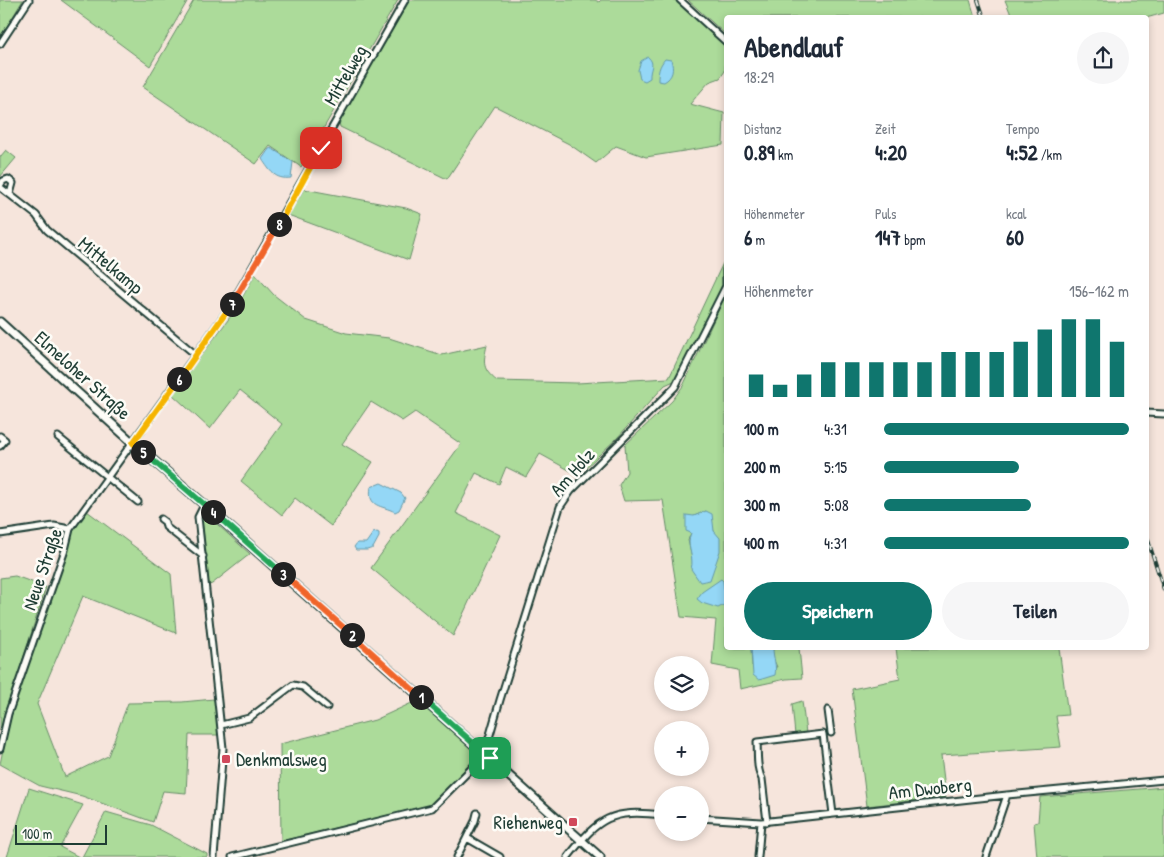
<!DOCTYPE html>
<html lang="de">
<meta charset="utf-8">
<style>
body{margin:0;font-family:"Patrick Hand",sans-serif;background:#f6f6f7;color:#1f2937;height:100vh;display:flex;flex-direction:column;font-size:19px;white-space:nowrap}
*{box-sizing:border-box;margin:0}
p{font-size:16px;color:#747a83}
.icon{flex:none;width:28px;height:28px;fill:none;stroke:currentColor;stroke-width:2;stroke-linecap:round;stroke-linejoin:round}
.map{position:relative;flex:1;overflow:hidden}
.sheet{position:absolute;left:724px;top:15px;width:425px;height:635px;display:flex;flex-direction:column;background:#fff;border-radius:5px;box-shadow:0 2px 8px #0003}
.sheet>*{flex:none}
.controls{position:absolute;left:654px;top:656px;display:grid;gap:10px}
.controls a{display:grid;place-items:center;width:55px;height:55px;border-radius:50%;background:#fff;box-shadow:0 2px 8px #0003;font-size:25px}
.scale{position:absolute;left:15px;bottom:12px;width:92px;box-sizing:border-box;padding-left:5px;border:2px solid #1f3d34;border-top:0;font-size:14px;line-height:18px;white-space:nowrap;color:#1f3d34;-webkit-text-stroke:4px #fdfcf7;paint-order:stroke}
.pin{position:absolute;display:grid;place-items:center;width:42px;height:42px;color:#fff;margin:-21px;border-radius:10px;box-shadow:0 2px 8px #0006}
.km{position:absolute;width:25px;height:25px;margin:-12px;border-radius:50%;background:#222;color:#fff;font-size:14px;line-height:25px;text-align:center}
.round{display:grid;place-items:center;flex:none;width:52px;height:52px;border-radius:26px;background:#f6f6f7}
.overview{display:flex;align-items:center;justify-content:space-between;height:85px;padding:0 20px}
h1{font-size:28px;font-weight:700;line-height:38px}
.stats{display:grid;grid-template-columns:repeat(3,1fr);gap:8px;height:85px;padding:5px 20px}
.stats div{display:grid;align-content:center}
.stats b{font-size:21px;font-weight:700}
.stats small{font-size:14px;font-weight:400}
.stats p{font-size:14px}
.chart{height:140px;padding:10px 20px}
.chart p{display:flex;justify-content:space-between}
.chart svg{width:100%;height:90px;margin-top:5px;stroke:#0f766e;stroke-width:6}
.action{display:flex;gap:10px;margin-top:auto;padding:10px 20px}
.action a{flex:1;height:58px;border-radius:30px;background:#0f766e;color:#fff;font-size:20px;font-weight:700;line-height:58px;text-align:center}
.action a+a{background:#f6f6f7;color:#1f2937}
ul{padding:0 20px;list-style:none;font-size:16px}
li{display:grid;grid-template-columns:80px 60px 1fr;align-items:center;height:38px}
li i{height:12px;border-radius:6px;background:#0f766e}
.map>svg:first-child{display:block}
.green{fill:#acdb9a;stroke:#668c67;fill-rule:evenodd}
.water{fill:#94d7f6;stroke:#6599a8}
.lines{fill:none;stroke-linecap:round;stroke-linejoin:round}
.street-casing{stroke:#1f3d34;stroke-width:9}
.secondary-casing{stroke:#1f3d34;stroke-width:11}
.street{stroke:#fdfcf7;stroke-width:5}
.secondary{stroke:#fdfcf7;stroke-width:7}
.rail-casing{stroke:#1f3d34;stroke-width:4}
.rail{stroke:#fdfcf7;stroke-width:2;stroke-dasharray:5.5;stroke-linecap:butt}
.split-1-casing{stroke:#fff;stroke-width:10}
.split-2-casing{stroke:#fff;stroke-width:10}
.split-3-casing{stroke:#fff;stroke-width:10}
.split-4-casing{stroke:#fff;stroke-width:10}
.split-5-casing{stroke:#fff;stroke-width:10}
.split-6-casing{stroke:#fff;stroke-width:10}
.split-7-casing{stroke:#fff;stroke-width:10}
.split-8-casing{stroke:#fff;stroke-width:10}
.split-9-casing{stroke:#fff;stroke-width:10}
.split-1{stroke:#22a559;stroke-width:6}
.split-2{stroke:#f0652b;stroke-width:6}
.split-3{stroke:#f0652b;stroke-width:6}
.split-4{stroke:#22a559;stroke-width:6}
.split-5{stroke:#22a559;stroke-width:6}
.split-6{stroke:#f5b400;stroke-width:6}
.split-7{stroke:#f5b400;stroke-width:6}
.split-8{stroke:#f0652b;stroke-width:6}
.split-9{stroke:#f5b400;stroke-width:6}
.poi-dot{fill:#d1495b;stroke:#fdfcf7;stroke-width:2}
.labels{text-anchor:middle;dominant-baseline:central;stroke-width:5;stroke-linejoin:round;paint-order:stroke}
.street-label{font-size:19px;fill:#1f3d34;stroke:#fdfcf7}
.poi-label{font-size:19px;fill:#1f3d34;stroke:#fdfcf7;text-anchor:start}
</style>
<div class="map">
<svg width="1164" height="857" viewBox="0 0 1164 857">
<rect width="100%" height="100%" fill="#f6e5dc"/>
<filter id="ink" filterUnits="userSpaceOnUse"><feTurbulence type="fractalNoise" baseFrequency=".02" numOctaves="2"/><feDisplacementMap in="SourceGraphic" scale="10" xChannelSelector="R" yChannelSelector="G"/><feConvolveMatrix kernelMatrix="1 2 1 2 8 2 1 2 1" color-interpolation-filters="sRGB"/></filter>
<g filter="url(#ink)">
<path class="green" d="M0,0H23L0,38Z
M61,0H188L150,66Z
M194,0H398L301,167L270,146L256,164L143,87Z
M410,0H595L599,2L601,0H677L726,45L725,71L720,78L709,82L690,104L724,113L723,145L646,157L616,146L596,163L569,144L495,106L447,179L340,127L339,122L341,118Z
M688,0H970L975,17L726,18V35Z
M1005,0H1164V13L1146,18L1012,17Z
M6,150L16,158L0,177V157Z
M304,189L406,208L422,214L409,260L288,215Z
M723,263V285L674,381L665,385L618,437L578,475L540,454L526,477L506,467L499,484L476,473L456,513L500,535L453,636L371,568L461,444L415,412L402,421L371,402L342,444L373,462L331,526L295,498L282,515L241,481L282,424L240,390L210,429L172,394L234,312L253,278L254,273L274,295L306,320L346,333L389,338L442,355L487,345C483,363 482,369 497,381L577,383L669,378Z
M726,294V648H751L752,666L777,667L772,656L773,648H799L802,678L786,679L740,689L738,670L712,665L716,620L681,617L663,500L624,501L619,485L627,472L625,445L672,401L683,386ZM706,511L714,531L693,563L688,540L691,533L694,516Z
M87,511L171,574L176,633L83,596L37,704L65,777L108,756L128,703L182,702L214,699L219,735H189L186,793L163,791L153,822L82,796L40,786L0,764L10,716L53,590L74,529Z
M207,515L250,554L212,584L209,585L202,519Z
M15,576L46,587L0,731V578Z
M896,648H1059L1068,715L1056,716L1061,747L941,755L946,797L867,806L852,689L900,679Z
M416,701L476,750L474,759L434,804L281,841L280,744L375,720Z
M802,701L806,733L795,735L792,704Z
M1164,787V857H1037L1034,823L1038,822L1040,797Z
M29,788L83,805L60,847L79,857H7Z
M106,812L151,825L207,854V857H82Z"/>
<path class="water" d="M648,57C656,64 649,69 650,78L645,81L640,79L638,70L641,61Z
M665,59L671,60C674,69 673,77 664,82L658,81C658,72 659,66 665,59Z
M271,148L293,162L291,178C275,180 270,171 262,159L269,149Z
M381,483L401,493L405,498L399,510L395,512C382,505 367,508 371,487Z
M706,511L712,514L714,531L720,538V551L710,580L700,582L691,569C695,557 685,545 691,533L686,531V515L694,516Z
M377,532L379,533V537L373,548L367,550H356L354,547L357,543H366L373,533Z
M721,579L723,581L726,604L718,608L702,603L697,599L702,592Z
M751,648H773C773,658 777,665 775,675L759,680L753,675Z"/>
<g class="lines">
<defs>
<path id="street" d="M680,0L726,42
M0,44L29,0
M0,186L3,181L8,179L13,183L10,194
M0,187L36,215L47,230L196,355
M1146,413L1164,414
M0,436L5,440L0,446
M58,437L138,502
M204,505L198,517L223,748L214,857
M161,519L165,522L166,527L203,556
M0,534L54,526L70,529
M828,710L831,733
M221,725L249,718L293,685L303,687L327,707
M0,749L8,714L65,550L70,529L228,310L405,0
M700,818L761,822L1007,795L1164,780
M767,822L762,779C756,768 758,754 757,742L823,734L833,814
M467,838L500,857
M232,857L432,808L481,759L487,745L500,700L560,507L571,491L675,387L726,286V270
M457,857L475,821L477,813
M568,857C599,817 612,809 662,815
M758,857L761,822
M986,857L1007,795"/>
<path id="secondary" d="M0,322L133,443L214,513L600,857"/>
</defs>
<use href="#street" class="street-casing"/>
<use href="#secondary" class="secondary-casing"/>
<use href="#street" class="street"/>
<use href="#secondary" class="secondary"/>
<defs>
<path id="rail" d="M978,0L984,18
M1146,534L1164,590"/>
</defs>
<use href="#rail" class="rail-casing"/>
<use href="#rail" class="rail"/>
</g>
</g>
<g class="lines" filter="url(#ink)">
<defs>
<path id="split-1" d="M421,697L490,758"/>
<path id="split-2" d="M352,635L421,697"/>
<path id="split-3" d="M283,574L352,635"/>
<path id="split-4" d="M213,512L283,574"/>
<path id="split-5" d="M143,452L213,512"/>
<path id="split-6" d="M143,452L133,443L179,379"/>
<path id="split-7" d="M179,379L232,304"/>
<path id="split-8" d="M232,304L279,224"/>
<path id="split-9" d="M279,224L321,148"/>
</defs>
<use href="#split-1" class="split-1-casing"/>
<use href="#split-2" class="split-2-casing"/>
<use href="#split-3" class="split-3-casing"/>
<use href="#split-4" class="split-4-casing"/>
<use href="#split-5" class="split-5-casing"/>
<use href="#split-6" class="split-6-casing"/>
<use href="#split-7" class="split-7-casing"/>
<use href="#split-8" class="split-8-casing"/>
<use href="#split-9" class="split-9-casing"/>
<use href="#split-1" class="split-1"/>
<use href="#split-2" class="split-2"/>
<use href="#split-3" class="split-3"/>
<use href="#split-4" class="split-4"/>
<use href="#split-5" class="split-5"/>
<use href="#split-6" class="split-6"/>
<use href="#split-7" class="split-7"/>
<use href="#split-8" class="split-8"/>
<use href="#split-9" class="split-9"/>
</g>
<g class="poi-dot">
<rect x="221" y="754" width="10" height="10" rx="2.5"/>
<rect x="568" y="817" width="10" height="10" rx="2.5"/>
</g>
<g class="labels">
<g class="street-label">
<text transform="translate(345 75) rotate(-60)">Mittelweg</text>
<text transform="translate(111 265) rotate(40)">Mittelkamp</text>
<text transform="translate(83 375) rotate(42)">Elmeloher Straße</text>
<text transform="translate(572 472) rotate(-49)">Am Holz</text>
<text transform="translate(42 569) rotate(-71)">Neue Straße</text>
<text transform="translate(930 788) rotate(-6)">Am Dwoberg</text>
</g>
<g class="poi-label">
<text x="236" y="759">Denkmalsweg</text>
<text x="563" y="822" text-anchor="end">Riehenweg</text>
</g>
</g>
</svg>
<div class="controls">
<a><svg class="icon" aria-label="layers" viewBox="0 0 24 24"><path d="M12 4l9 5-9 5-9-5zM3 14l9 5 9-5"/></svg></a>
<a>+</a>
<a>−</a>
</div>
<div class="scale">100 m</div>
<div class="pin" style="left:490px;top:758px;background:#1e9e55"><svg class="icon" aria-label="arrive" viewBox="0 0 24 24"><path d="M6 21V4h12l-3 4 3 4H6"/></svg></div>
<div class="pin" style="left:321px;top:148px;background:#d93025"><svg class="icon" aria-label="check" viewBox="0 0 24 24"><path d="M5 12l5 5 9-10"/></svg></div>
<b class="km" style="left:421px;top:697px">1</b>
<b class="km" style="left:352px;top:635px">2</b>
<b class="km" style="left:283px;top:574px">3</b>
<b class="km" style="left:213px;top:512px">4</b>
<b class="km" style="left:143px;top:452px">5</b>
<b class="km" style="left:179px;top:379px">6</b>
<b class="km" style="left:232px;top:304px">7</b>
<b class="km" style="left:279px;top:224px">8</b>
<section class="sheet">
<div class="overview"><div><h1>Abendlauf</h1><p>18:29</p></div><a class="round"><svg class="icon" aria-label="share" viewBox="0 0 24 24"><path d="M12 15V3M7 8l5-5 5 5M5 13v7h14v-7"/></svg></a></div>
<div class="stats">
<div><p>Distanz</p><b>0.89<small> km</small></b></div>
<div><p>Zeit</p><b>4:20</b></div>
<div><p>Tempo</p><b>4:52<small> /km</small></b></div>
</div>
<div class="stats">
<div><p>Höhenmeter</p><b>6<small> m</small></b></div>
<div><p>Puls</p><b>147<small> bpm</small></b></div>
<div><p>kcal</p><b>60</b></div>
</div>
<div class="chart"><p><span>Höhenmeter</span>156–162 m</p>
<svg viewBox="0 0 160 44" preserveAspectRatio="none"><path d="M5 44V33M15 44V38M25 44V33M35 44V27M45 44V27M55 44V27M65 44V27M75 44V27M85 44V22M95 44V22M105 44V22M115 44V17M125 44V11M135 44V6M145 44V6M155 44V17"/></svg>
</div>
<ul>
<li><b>100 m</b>4:31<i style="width:100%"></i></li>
<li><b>200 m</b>5:15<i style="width:55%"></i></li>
<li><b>300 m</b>5:08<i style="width:60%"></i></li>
<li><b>400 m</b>4:31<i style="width:100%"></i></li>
</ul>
<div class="action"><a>Speichern</a><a>Teilen</a></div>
</section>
</div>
